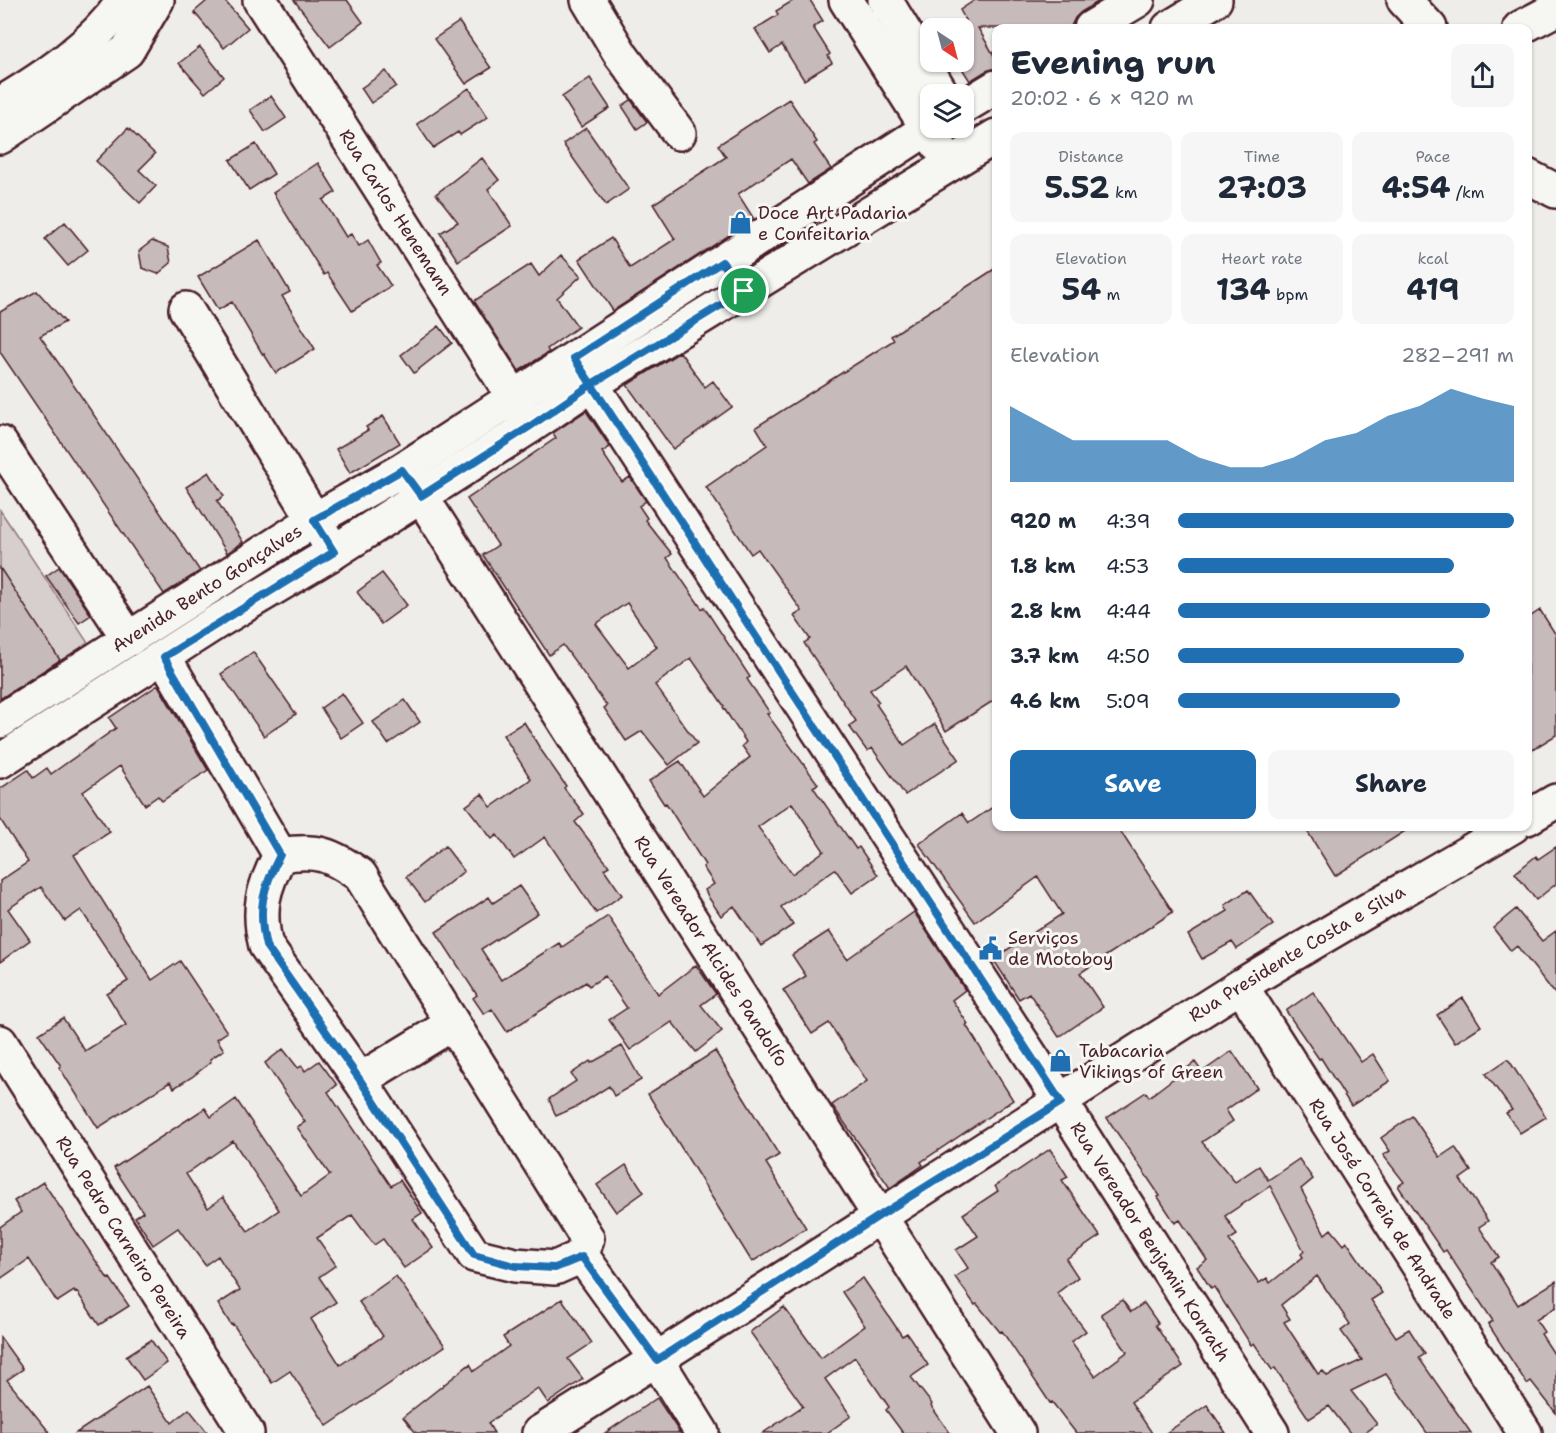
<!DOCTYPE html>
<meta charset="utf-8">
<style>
body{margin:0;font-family:"Shantell Sans",sans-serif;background:#f6f6f7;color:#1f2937;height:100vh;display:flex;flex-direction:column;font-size:22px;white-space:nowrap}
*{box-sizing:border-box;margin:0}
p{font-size:20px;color:#747a83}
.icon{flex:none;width:33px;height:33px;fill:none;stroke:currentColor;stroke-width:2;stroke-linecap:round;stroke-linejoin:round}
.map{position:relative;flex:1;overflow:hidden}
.side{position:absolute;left:992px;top:24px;width:540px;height:807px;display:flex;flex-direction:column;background:#fff;border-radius:12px;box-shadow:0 2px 4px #0004}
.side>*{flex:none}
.needle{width:39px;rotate:144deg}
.tools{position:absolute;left:920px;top:18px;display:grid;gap:12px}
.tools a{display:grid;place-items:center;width:54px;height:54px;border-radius:12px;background:#fff;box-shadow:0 2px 4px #0004;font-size:30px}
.pin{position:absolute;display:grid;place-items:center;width:51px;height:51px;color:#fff;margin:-26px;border:3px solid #fff;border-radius:50%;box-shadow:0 2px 6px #0007}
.round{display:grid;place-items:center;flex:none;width:63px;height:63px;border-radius:12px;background:#f6f6f7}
.overview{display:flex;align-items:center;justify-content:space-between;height:102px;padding:0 18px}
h1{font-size:33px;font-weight:700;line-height:45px}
.stats{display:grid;grid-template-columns:repeat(3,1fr);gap:9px;height:102px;padding:6px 18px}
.stats div{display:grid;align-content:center;border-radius:12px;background:#f6f6f7;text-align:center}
.stats b{font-size:30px;font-weight:700}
.stats small{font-size:16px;font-weight:400}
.stats p{font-size:16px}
.chart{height:168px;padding:12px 18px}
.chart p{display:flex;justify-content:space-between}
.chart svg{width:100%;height:108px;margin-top:6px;fill:#1f6fb2;opacity:.7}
.cta{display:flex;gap:12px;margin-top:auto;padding:12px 18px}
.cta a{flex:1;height:69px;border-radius:12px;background:#1f6fb2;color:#fff;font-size:24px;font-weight:700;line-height:69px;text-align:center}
.cta a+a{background:#f6f6f7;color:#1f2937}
ul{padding:0 18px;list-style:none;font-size:20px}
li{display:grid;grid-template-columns:96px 72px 1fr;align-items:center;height:45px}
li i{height:15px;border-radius:8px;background:#1f6fb2}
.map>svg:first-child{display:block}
.green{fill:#d7cfce;stroke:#90777c;stroke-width:1.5}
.building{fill:#c6babb;stroke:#4a1f2b;stroke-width:1.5;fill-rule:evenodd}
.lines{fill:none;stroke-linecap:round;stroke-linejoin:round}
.minor-casing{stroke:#4a1f2b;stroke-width:38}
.major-casing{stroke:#4a1f2b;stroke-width:38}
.minor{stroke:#f6f6f2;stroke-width:33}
.major{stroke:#f6f6f2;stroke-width:33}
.route-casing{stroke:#fff;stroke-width:12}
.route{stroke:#1f6fb2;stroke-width:8}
.labels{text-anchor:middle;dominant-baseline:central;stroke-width:6;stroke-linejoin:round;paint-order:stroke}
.street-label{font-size:18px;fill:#4a1f2b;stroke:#f6f6f2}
.poi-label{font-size:18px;fill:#4a1f2b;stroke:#f6f6f2;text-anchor:start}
</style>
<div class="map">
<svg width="1556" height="1433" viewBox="0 0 1556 1433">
<rect width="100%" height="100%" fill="#efedea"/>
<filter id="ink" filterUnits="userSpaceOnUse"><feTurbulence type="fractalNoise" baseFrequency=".0167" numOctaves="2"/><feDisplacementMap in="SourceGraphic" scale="12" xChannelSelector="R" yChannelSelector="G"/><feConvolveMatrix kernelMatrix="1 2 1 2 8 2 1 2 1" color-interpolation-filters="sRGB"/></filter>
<g filter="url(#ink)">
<path class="green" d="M0,510L88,643L0,706Z"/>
<path class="building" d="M208,0H224L248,28L224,48L194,12Z
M294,0H347L363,22L330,47Z
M794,0H810L823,21L813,27L830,54L828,56L832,63L804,80L782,45L770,53L755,29L778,15L776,11Z
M975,0H1101L1081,12L1075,18L1070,28H978L996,59V68L986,71L970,81L958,62H963V28H953L966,21L960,10Z
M459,22L491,68L466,84L434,39Z
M200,47L224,77L205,93L179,63Z
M386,71L396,86L371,103L361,88Z
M590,78L610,108L581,127L562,97Z
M469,88L488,117L460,135L458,132L433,148L417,124Z
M271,96L286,118L265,132L250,110Z
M789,99L817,142L814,144L831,169L808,184L791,159L738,194L754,219L613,311L579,259L611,238L630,268L675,239L653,204L726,157L718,145Z
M631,100L647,122L637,129L622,106Z
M128,128L155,154L139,170L156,186L140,203L96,161Z
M586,128L629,189L606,205L563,144Z
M256,144L274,174L249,190L230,160Z
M482,158L499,180L488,189L512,226L458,261L440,233L458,222L436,194Z
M318,163L336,192L323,200L346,237L351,234L359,246L368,240L381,263L377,265L391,286L352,311L327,273L324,275L273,193Z
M65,222L88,250L68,266L45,239Z
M259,240L290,292L282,296L315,349L276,373L264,354L263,355L232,302L218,310L198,277Z
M152,241L168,247L171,263L158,274L142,268L139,251Z
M561,255L581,276L557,298L578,327L547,349L549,352L519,371L474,301L531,264L539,276Z
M996,268V699L946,731L906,666L870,690L879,702L876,704L904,745L935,724L959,759L905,795L872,748L867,751L849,726L856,721L804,643L810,639L794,616L802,611L758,549L751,554L706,487L767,445L756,427L894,340L891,336Z
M37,291L65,322L40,336L200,571L164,594L0,352V312Z
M439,326L452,343L414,373L401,355Z
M680,352L705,387L713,381L732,407L673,449L627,385Z
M586,411L610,447L602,452L622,482L630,477L646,501L639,506L647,518L645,520L672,554L667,558L702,609L704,607L750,677L747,679L770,713L767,714L818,784L813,787L856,849L859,847L878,875L852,893L835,869L781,907L793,925L761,946L734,906L721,916L709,898L705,890L714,884L703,867L705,865L666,803L664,804L649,781L680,761L703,796L750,757L742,746L746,742L723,707L724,706L691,658L655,685L697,743L669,765L642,731L626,741L604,708L607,706L563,645L549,655L483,555L498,545L467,499L556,438L553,433ZM627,603L657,647L629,668L596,624ZM792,803L824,851L792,874L758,827Z
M383,416L400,443L350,473L336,449L368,430L366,427Z
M209,472L224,496L217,501L243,542L227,553L186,487Z
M59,567L91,615L79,623L46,576Z
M0,568L60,660L0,699Z
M382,573L407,605L381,624L357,592Z
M1540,610L1556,635V735L1527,753V619Z
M253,652L296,714L264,736L221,674Z
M158,685L208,770L162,801L158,796L145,805L120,766L83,792L110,832L74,855L152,980L180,961L227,1032L217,1039L224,1050L210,1059L211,1062L192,1077L174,1088L170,1082L98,1128L59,1067L61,1066L39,1034L63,1018L85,1051L126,1025L107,994L128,981L81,910L65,921L41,887L8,909L30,940L0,962V881L28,862L0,819V789L28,770L33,778L47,768L51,774L116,728L109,718Z
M342,693L363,723L341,738L321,708Z
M405,700L420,722L388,744L373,722Z
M524,722L541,750L566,786L564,788L584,814L575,822L609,866L604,869L622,895L596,913L545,837L514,859L497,835L492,839L466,806L482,794L491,807L531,779L503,735Z
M996,805V826H1117L1173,912L1080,973L1103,1007L1059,1037L1029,993L1019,999L993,959L1062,914L1038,877L975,922L919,844L962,813L969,823Z
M1304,826H1413L1335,876Z
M445,846L464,871L425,902L406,877Z
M1556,847V884L1536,900L1515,873L1536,856L1538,859Z
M519,886L538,913L481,949L501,980L559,943L562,947L608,916L658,994L696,965L716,994L701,1005L722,1031L696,1052L672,1022L630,1050L609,1020L627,1008L605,976L589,986L586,982L507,1032L492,1009L484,1014L473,998L477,995L436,932L489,897L493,903Z
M1248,890L1273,925L1237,949L1232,942L1202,959L1188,935L1228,911L1225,905Z
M1516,909L1542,941L1556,931V995L1517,946L1511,951L1493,928Z
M914,912L965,990L952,1000L968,1024L966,1025L1013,1100L921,1162L923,1165L890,1188L832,1105L867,1081L829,1023L812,1034L783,990L806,976L792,955L829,931L847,959Z
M1313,992L1361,1062L1373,1054L1390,1081L1351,1106L1321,1058L1319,1059L1286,1011Z
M1463,998L1481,1026L1455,1043L1437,1015Z
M622,1046L641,1080L614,1096L609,1086L578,1106L556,1116L549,1099L576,1081L571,1074L590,1061L591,1063Z
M283,1049L298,1068L302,1066L305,1071L319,1061L337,1085L328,1092L391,1186L400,1180L422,1213L413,1219L433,1248L404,1268L383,1239L374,1245L352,1215L317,1238L336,1265L319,1277L336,1302L311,1319L340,1365L383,1336L359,1302L396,1276L445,1346L327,1426L290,1371L272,1383L233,1324L231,1325L218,1304L240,1290L218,1256L205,1265L178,1228L153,1245L135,1217L143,1212L114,1168L205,1108L211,1117L236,1099L301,1196L330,1175L297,1127L305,1122L265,1063ZM233,1141L279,1210L248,1231L223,1197L208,1208L186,1174Z
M715,1051L779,1155L766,1163L806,1228L752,1262L648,1094Z
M1232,1051L1257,1088L1226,1110L1233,1121L1202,1142L1235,1182L1259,1166L1268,1180L1299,1159L1313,1179L1301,1189L1325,1234L1331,1229L1344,1245L1347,1242L1382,1293L1371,1300L1396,1337L1409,1329L1425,1354L1419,1358L1471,1433H1427L1386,1374L1351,1391L1377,1424L1365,1433H1350L1329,1406L1309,1419L1275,1368L1272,1370L1254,1343L1251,1345L1214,1287L1211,1289L1197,1267L1207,1260L1180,1220L1175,1223L1158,1197L1160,1196L1107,1118L1146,1092L1149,1097L1195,1062L1202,1072ZM1270,1186L1304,1251L1301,1254L1303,1257L1270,1283L1267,1278L1259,1283L1229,1240L1237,1235L1225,1216ZM1317,1276L1350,1324L1341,1331L1362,1360L1327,1376L1323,1371L1318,1374L1284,1322L1290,1319L1281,1305Z
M1508,1059L1546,1117L1520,1133L1506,1113L1512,1110L1486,1074Z
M1412,1116L1440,1157L1455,1147L1471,1171L1460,1179L1488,1221L1479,1227L1499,1257L1491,1262L1518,1305L1556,1281V1307L1536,1320L1544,1332L1541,1334L1556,1357V1413L1531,1381L1527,1384L1488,1324L1493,1321L1465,1279L1446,1250L1443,1252L1398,1186L1404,1182L1383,1155L1390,1151L1381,1138Z
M1050,1149L1068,1177L1062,1180L1100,1236L1066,1259L1078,1277L1057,1293L1086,1331L1071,1342L1095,1376L1127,1352L1101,1314L1122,1300L1131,1312L1144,1303L1158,1323L1155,1325L1183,1366L1131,1402L1152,1433H1076L1052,1402L1050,1403L1002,1331L1000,1332L977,1304L975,1305L955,1277L968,1268L956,1250L978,1236L963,1214L998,1191L995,1186Z
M626,1165L644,1192L616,1212L597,1185Z
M43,1182L108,1279L110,1278L129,1306L99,1325L77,1292L75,1293L74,1291L57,1302L29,1259L0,1279V1227L21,1212L14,1201Z
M863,1278L902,1336L907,1333L928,1365L911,1377L932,1404L931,1406L950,1433H903L886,1410L889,1407L855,1357L825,1379L851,1416L827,1433H763L803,1406L750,1332L784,1307L821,1358L865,1326L842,1292Z
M562,1299L592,1343L568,1359L583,1379L548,1403L538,1388L488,1423L494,1433H416L403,1417L470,1364L474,1371L509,1346L503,1337Z
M0,1337L23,1369L7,1380L50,1433H0Z
M151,1340L167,1363L143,1380L126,1356Z
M147,1386L172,1423L189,1409L208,1433H76Z
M657,1398L680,1433H605Z
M1207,1405L1226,1433H1166Z"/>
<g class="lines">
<defs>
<g id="minor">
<path id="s1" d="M260,0L513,396L527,423"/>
<path d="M588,0L621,55L679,133"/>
<path d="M1404,0L1430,28"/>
<path d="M1520,28L1556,9"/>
<path d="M1527,176L1556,191"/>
<path d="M186,309L334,552"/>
<path id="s2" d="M577,362L1061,1102L1272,1433"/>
<path d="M0,443L129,639"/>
<path id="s3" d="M405,474L421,496L1018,1433"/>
<path d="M164,657L280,855C318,849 329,854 360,875L587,1238L582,1256L657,1360L702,1433"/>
<path d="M1527,818L1556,801"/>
<path d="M280,855C263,888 257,909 266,946L360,1080L474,1255L515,1265L555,1268L582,1256"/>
<path id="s4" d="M1241,986L1525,1433"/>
<path id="s5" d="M0,1042L247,1433"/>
<path d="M360,1080L452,1024"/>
<path id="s6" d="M539,1433C774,1287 1005,1134 1239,987C1329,931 1422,880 1513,826"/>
</g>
<g id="major">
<path d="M846,0L940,148"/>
<path d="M885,0L942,94"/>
<path d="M1091,28L1138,0"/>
<path d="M1169,28L1215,0"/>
<path d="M0,104C45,77 95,44 124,0"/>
<path d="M963,107L996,87"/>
<path d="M0,137L127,51L157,0"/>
<path id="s7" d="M0,721L314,520L402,470L930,127"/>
<path d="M0,761L215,623L334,552L529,427L592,384L996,136"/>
</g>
</defs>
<use href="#minor" class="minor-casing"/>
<use href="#major" class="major-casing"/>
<use href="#minor" class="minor"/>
<use href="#major" class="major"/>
</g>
</g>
<g class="lines" filter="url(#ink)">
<defs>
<path id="route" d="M744,291L592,384L529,427L421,496L402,470L314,520L334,552L164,657L280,855C263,888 257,908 266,946L360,1080L474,1255L515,1266L555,1268L582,1257L657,1360L879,1216L1061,1102L732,600C680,519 627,439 574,358L722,262L744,291"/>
</defs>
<use href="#route" class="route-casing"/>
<use href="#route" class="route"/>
</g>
<defs>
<symbol id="shop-bare" viewBox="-9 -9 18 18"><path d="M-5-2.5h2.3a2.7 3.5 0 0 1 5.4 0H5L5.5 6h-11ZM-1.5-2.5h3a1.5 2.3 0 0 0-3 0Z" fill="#1f6fb2" stroke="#f6f6f2" stroke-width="2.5" paint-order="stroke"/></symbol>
<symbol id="civic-bare" viewBox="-9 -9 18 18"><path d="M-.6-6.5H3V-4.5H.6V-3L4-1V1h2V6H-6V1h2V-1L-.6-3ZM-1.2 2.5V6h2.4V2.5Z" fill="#1f6fb2" stroke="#f6f6f2" stroke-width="2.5" paint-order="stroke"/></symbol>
</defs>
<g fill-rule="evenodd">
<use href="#shop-bare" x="724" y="206" width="33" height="33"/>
<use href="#civic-bare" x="974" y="932" width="33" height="33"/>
<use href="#shop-bare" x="1044" y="1044" width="33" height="33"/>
</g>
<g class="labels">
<g class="street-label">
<text stroke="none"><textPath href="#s1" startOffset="252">Rua Carlos Henemann</textPath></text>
<text stroke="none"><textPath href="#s7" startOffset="246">Avenida Bento Gonçalves</textPath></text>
<text stroke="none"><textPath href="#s3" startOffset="567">Rua Vereador Alcides Pandolfo</textPath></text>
<text stroke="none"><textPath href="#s6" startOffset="897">Rua Presidente Costa e Silva</textPath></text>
<text stroke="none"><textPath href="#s4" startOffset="264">Rua José Correia de Andrade</textPath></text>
<text stroke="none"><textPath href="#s5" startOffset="231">Rua Pedro Carneiro Pereira</textPath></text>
<text stroke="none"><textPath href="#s2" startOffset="1050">Rua Vereador Benjamin Konrath</textPath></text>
</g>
<g class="poi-label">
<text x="758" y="213">Doce Art Padaria<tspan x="758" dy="21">e Confeitaria</tspan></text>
<text x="1008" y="938">Serviços<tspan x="1008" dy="21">de Motoboy</tspan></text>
<text x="1079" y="1051">Tabacaria<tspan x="1079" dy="21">Vikings of Green</tspan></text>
</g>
</g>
</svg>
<div class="tools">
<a><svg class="needle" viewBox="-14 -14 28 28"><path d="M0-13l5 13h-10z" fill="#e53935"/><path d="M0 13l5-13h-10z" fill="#747a83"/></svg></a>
<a><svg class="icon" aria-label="layers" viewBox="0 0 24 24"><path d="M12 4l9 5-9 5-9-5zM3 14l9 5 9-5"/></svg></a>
</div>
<div class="pin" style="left:744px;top:291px;background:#1e9e55"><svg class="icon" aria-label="arrive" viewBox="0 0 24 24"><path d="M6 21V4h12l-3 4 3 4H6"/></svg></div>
<section class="side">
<div class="overview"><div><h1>Evening run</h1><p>20:02 · 6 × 920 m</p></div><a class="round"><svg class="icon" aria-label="share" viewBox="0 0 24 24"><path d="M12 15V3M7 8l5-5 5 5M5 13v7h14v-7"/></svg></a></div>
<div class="stats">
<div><p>Distance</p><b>5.52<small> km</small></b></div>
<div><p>Time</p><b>27:03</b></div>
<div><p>Pace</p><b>4:54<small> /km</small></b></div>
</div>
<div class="stats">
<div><p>Elevation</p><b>54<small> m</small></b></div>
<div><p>Heart rate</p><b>134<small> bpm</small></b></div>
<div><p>kcal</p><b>419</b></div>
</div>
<div class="chart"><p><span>Elevation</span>282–291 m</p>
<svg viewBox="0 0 160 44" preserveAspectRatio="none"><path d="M0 44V13L10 20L20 27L30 27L40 27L50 27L60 34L70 38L80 38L90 34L100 27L110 24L120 17L130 13L140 6L150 10L160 13V44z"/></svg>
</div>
<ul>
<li><b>920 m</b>4:39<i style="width:100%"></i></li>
<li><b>1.8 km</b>4:53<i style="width:82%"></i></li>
<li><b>2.8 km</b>4:44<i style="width:93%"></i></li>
<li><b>3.7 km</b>4:50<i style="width:85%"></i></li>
<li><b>4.6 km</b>5:09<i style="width:66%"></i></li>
</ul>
<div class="cta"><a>Save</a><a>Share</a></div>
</section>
</div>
